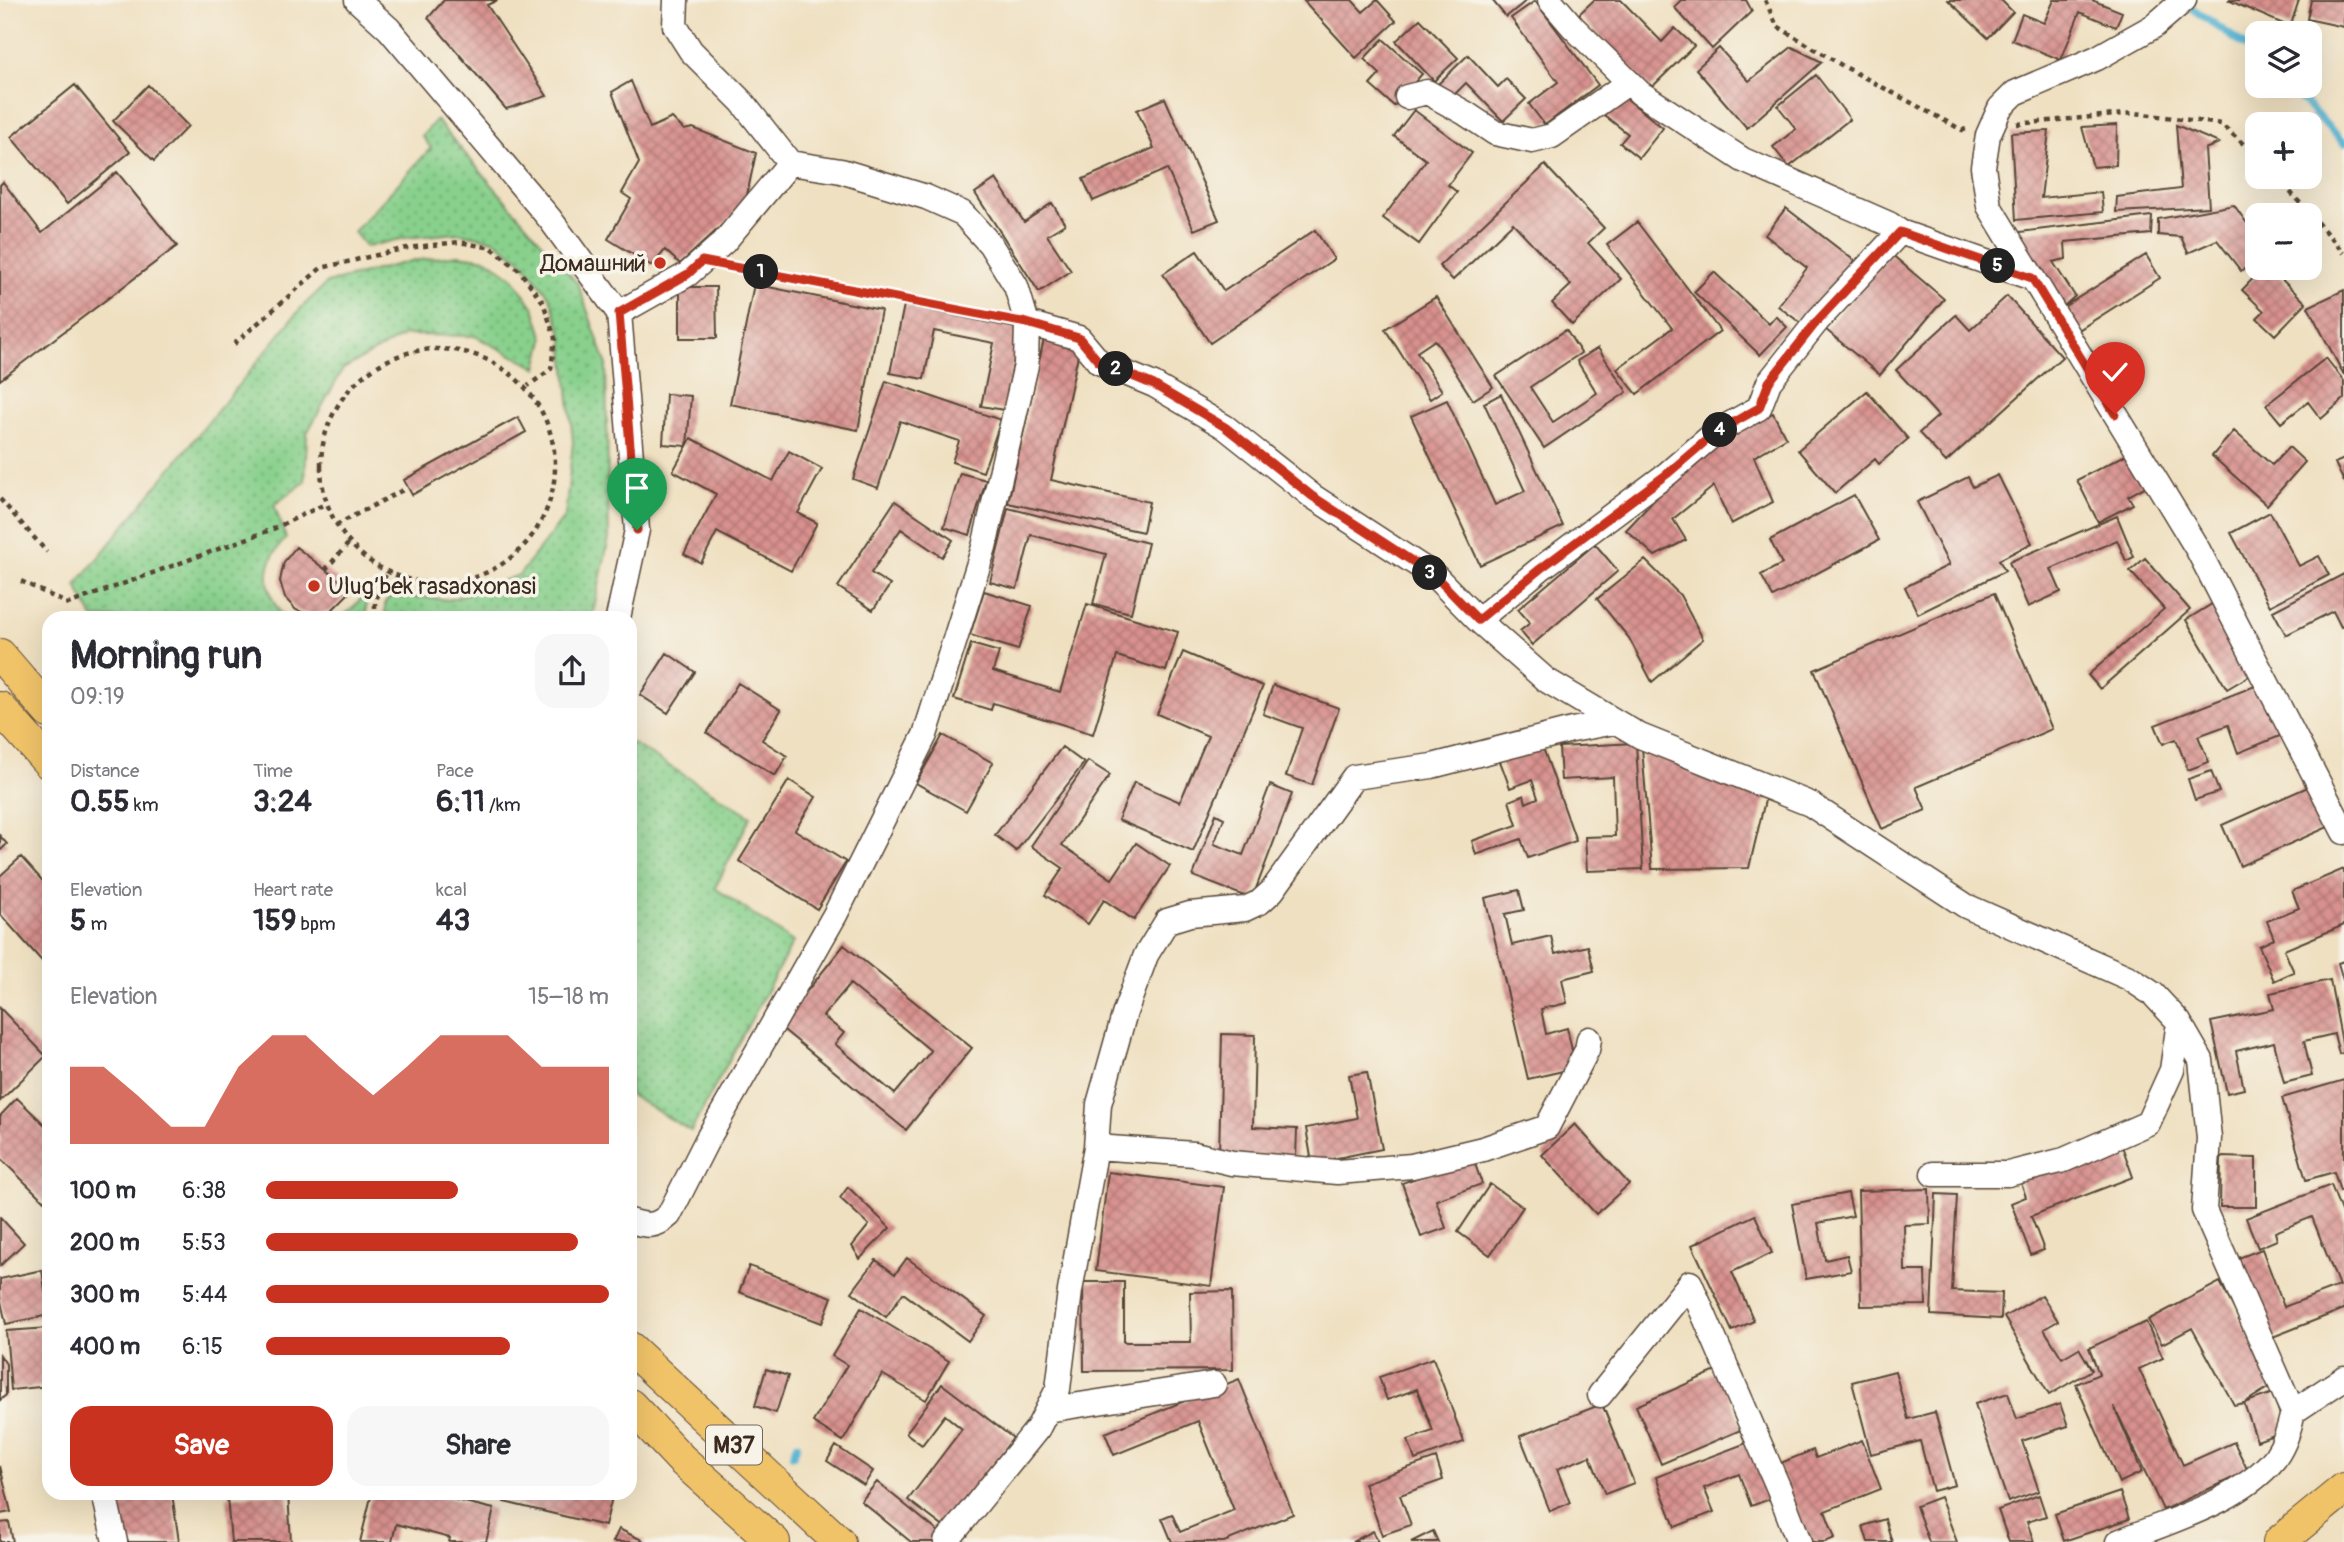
<!DOCTYPE html>
<meta charset="utf-8">
<style>
body{margin:0;font-family:Pangolin,sans-serif;background:#f7f7f7;color:#2b2b33;height:100vh;display:flex;flex-direction:column;font-size:26px;white-space:nowrap}
*{box-sizing:border-box;margin:0}
p{font-size:23px;color:#7c7c81}
.icon{flex:none;width:38px;height:38px;fill:none;stroke:currentColor;stroke-width:2;stroke-linecap:round;stroke-linejoin:round}
.map{position:relative;flex:1;overflow:hidden}
.sheet{position:absolute;left:42px;top:611px;width:595px;height:889px;display:flex;flex-direction:column;background:#fff;border-radius:21px;box-shadow:0 7px 28px #0002}
.sheet>*{flex:none}
.controls{position:absolute;left:2245px;top:21px;display:grid;gap:14px}
.controls a{display:grid;place-items:center;width:77px;height:77px;border-radius:14px;background:#fff;box-shadow:0 7px 28px #0002;font-size:35px}
.pin{position:absolute;display:grid;place-items:center;width:60px;height:60px;color:#fff;margin:-72px -30px;border-radius:50% 50% 50% 0;rotate:-45deg;box-shadow:0 0 7px #0007}
.pin .icon{rotate:45deg}
.km{position:absolute;width:35px;height:35px;margin:-18px;border-radius:50%;background:#222;color:#fff;font-size:19px;line-height:35px;text-align:center}
.round{display:grid;place-items:center;flex:none;width:74px;height:74px;border-radius:21px;background:#f7f7f7}
.head{display:flex;align-items:center;justify-content:space-between;height:119px;padding:0 28px}
h1{font-size:38px;font-weight:800;line-height:52px}
.metrics{display:grid;grid-template-columns:repeat(3,1fr);gap:10px;height:119px;padding:7px 28px}
.metrics div{display:grid;align-content:center}
.metrics b{font-size:30px;font-weight:800}
.metrics small{font-size:19px;font-weight:400}
.metrics p{font-size:19px}
.chart{height:196px;padding:14px 28px}
.chart p{display:flex;justify-content:space-between}
.chart svg{width:100%;height:126px;margin-top:7px;fill:#c8321e;opacity:.7}
.primary-button{display:flex;gap:14px;margin-top:auto;padding:14px 28px}
.primary-button a{flex:1;height:80px;border-radius:21px;background:#c8321e;color:#fff;font-size:28px;font-weight:800;line-height:80px;text-align:center}
.primary-button a+a{background:#f7f7f7;color:#2b2b33}
ul{padding:0 28px;list-style:none;font-size:23px}
li{display:grid;grid-template-columns:112px 84px 1fr;align-items:center;height:52px}
li i{height:18px;border-radius:9px;background:#c8321e}
.map>svg:first-child{display:block}
.green{fill:url(#green-dots);stroke:#627d55;stroke-width:2}
.lines{fill:none;stroke-linecap:round;stroke-linejoin:round}
.stream{stroke:#52b2d1;stroke-width:8}
.building{fill:url(#building-cross-hatch);fill-rule:evenodd}
.minor-casing{stroke:#564536;stroke-width:27}
.major-casing{stroke:#564536;stroke-width:34}
.path{stroke:#564536;stroke-width:4.5;stroke-dasharray:5 5;stroke-linecap:butt}
.minor{stroke:#fff;stroke-width:24}
.major{stroke:#f0c369;stroke-width:32}
.route-casing{stroke:#fff;stroke-width:14}
.route{stroke:#c8321e;stroke-width:9}
.poi-dot{fill:#c8321e;stroke:#f7f3e8;stroke-width:2.5}
.labels{text-anchor:middle;dominant-baseline:central;stroke-width:7;stroke-linejoin:round;paint-order:stroke}
.shield{fill:#f7f3e8;stroke:#73665b;stroke-width:2}
.shield-label{font-size:23px;font-weight:bold;fill:#3b2a1e}
.poi-label{font-size:24px;fill:#3b2a1e;stroke:#f7f3e8;text-anchor:end}
</style>
<div class="map">
<svg width="2344" height="1542" viewBox="0 0 2344 1542">
<defs>
<pattern id="green-dots" width="8" height="8" patternUnits="userSpaceOnUse" patternTransform="scale(1.75)"><rect width="8" height="8" fill="#88d08c"/><path d="M2 2h.1M6 6h.1" fill="none" stroke="#70a972" stroke-width="1.8" stroke-linecap="round"/></pattern>
<pattern id="building-cross-hatch" width="8" height="8" patternUnits="userSpaceOnUse" patternTransform="scale(1.75)"><rect width="8" height="8" fill="#d8918e"/><path d="M0 0l8 8M0 8l8-8" fill="none" stroke="#b07773"/></pattern>
</defs>
<rect width="100%" height="100%" fill="#f7f3e8"/>
<filter id="ink" filterUnits="userSpaceOnUse"><feTurbulence type="fractalNoise" baseFrequency=".0143" numOctaves="2"/><feDisplacementMap in="SourceGraphic" scale="14" xChannelSelector="R" yChannelSelector="G"/><feConvolveMatrix kernelMatrix="1 2 1 2 8 2 1 2 1" color-interpolation-filters="sRGB"/></filter>
<filter id="wash" filterUnits="userSpaceOnUse"><feTurbulence type="fractalNoise" baseFrequency=".00686" numOctaves="4" result="noise"/><feDisplacementMap in="SourceGraphic" scale="28" xChannelSelector="R" yChannelSelector="G"/><feGaussianBlur stdDeviation="1.57" result="paint"/><feColorMatrix in="noise" values="0 0 0 0 0 0 0 0 0 0 0 0 0 0 0 0 0 1.4 0 .05"/><feComposite in="paint" operator="in"/></filter>
<g filter="url(#wash)">
<rect width="100%" height="100%" fill="#efe0c1"/>
<path class="green" d="M436,120L578,284L606,363L609,538L592,618H385V602L394,594L449,600L519,575L565,516L573,442L563,337L550,297L523,262L494,240L458,233L405,238L366,247L354,232L431,148L422,136Z
M459,255L487,259L512,277L534,308L544,339L537,368L475,336L405,335L343,369L307,433L305,482L274,505L286,538C282,543 276,549 273,556C262,577 270,602 285,618H93L76,585L301,308L327,283L411,261Z
M363,596L366,599V618H341L353,608Z
M630,742L751,816L715,888L793,942L691,1131L630,1095Z"/>
<g class="lines">
<path class="stream" d="M2186,4L2258,55
M2288,86L2344,143
M793,1455L797,1445"/>
</g>
<g id="blocks">
<path class="building" d="M444,0H498L487,5L547,96L506,109L428,18Z
M1303,0H1352L1363,12L1377,0L1396,21L1356,58Z
M1492,0H1527L1506,17Z
M1594,0H1621L1662,42L1675,28L1694,46L1650,89L1578,15Z
M1681,0H1746L1752,11L1712,49L1674,7Z
M1948,0H2001L2013,12L1988,38Z
M2054,0H2092L2122,12L2116,27L2080,12L2061,60L2012,40L2022,14L2044,23Z
M2228,0H2299L2290,27Z
M2311,0H2344V27L2307,19Z
M1535,1L1598,85L1545,125L1529,104L1558,82L1511,18Z
M1420,19L1458,58L1434,81L1396,41Z
M1383,39L1422,74L1394,106L1370,85L1380,74L1364,59Z
M1792,47L1822,62L1747,128L1696,69L1719,48L1749,81Z
M1468,55L1498,87L1506,79L1526,99L1503,121L1466,83L1449,100L1436,86Z
M1816,75L1850,119L1789,167L1773,147L1796,129L1778,106Z
M631,81L650,128L672,118L684,130L693,128L756,153L745,204L680,264L665,250L652,266L608,239L631,199L622,193L639,163L612,92Z
M75,85L130,152L67,204L11,137Z
M148,85L188,126L154,161L113,121Z
M1621,94L1663,128L1639,158L1620,143L1628,134L1604,115Z
M1165,98L1219,220L1194,230L1167,169L1093,201L1083,179L1154,148L1137,110Z
M1414,110L1472,153L1448,185L1457,192L1419,244L1383,218L1426,160L1394,136Z
M2117,125L2116,165L2093,167L2082,127Z
M2176,125L2219,143L2205,149L2209,207L2116,212L2117,197L2181,189Z
M2049,131L2041,198L2101,192L2103,212L2016,220L2011,133Z
M1545,165L1604,228L1588,243L1621,279L1572,325L1552,303L1571,285L1513,223L1453,280L1439,266Z
M117,172L177,246L0,380V185L3,182L42,233Z
M996,179L1024,222L1052,203L1065,224L1047,235L1071,271L1039,292L975,193Z
M2234,205L2258,239V261L2241,271L2217,240L2188,253L2181,237L2158,235V219Z
M1786,208L1856,262L1806,327L1778,306L1807,268L1765,235Z
M2152,216L2151,234L2065,242L2066,259L2053,262L2075,296L2062,308L2012,233Z
M1637,222L1720,331L1637,394L1617,369L1672,328L1607,245Z
M1315,230L1334,259L1210,343L1163,274L1197,251L1224,291Z
M1890,253L1944,299L1880,375L1825,329Z
M2146,255L2160,278L2077,331L2062,308Z
M2263,268H2270L2306,303L2275,335L2257,318L2264,311L2242,290Z
M1714,272L1769,324L1776,316L1787,327L1760,355L1694,292Z
M754,284L881,310L858,430L730,404Z
M680,287H716L717,338H680Z
M2344,290V375L2308,307Z
M2007,296L2062,357L1946,462L1919,433L1938,416L1896,370L1956,315L1970,330Z
M1436,297L1493,387L1473,400L1435,340L1417,352L1442,391L1430,399L1385,329Z
M904,305L1020,329L1004,410L981,406L994,343L934,331L924,379L890,373Z
M1566,330L1581,353L1530,387L1553,422L1597,393L1577,361L1598,348L1627,392L1544,448L1496,376Z
M1044,339L1080,346L1051,480L1149,502L1143,532L1008,503Z
M2326,358L2344,381V399L2321,419L2308,402L2281,423L2266,405Z
M886,381L1001,420L983,472L952,462L959,441L900,421L878,488L853,479Z
M1867,391L1908,439L1879,464L1875,459L1835,493L1798,450Z
M666,394L691,396L687,446L691,438L773,481L789,451L822,469L798,513L817,523L791,571L717,532L701,563L684,554L716,494L673,471L687,446L663,444Z
M1501,394L1563,526L1480,565L1411,416L1447,400L1495,505L1525,491L1484,403Z
M1773,413L1786,438L1754,457L1773,502L1731,524L1714,486L1673,519L1686,540L1655,556L1626,530L1708,443Z
M518,417L526,432L412,495L404,480Z
M2234,431L2272,465L2289,447L2305,462L2267,505L2212,456Z
M2133,451L2150,484L2128,496L2133,504L2098,522L2077,480Z
M2344,459V482L2335,463Z
M960,473L986,480L970,535L944,527Z
M1998,475L2032,543L1999,560L2005,571L1918,614L1905,587L1949,565L1917,502L1968,477L1973,487Z
M1854,495L1879,540L1773,597L1761,575L1782,564L1770,540Z
M895,501L953,540L942,557L901,529L871,573L890,585L873,610L838,587Z
M1008,508L1148,543L1131,613L1093,604L1106,554L1031,535L1017,589L990,582Z
M2270,512L2299,566L2319,556L2329,575L2270,606L2231,533Z
M2117,516L2134,557L2126,561L2117,540L2051,569L2061,592L2028,607L2009,562Z
M1595,544L1618,571L1532,645L1520,631L1530,623L1518,609Z
M296,547L352,590L331,611L311,615L296,610L285,598L280,581L284,562Z
M2145,558L2190,610L2100,689L2088,675L2164,609L2130,571Z
M1645,560L1680,595L1703,639L1652,682L1629,638L1597,599Z
M2344,574V626L2341,627L2333,611L2286,635L2273,611Z
M984,591L1032,606L1018,650L970,635Z
M1994,593L2052,729L1916,787L1926,810L1882,829L1814,670Z
M1087,604L1178,632L1166,671L1117,656L1093,734L993,703L991,710L954,699L971,644L999,652L993,671L1060,692Z
M2212,604L2254,673L2227,689L2186,620Z
M1183,652L1263,686L1193,852L1118,820L1134,782L1180,802L1208,736L1157,714Z
M667,653L695,672L668,713L640,695Z
M738,683L781,710L762,740L787,756L775,776L707,733Z
M2260,684L2280,736L2238,753L2228,725L2198,736L2209,762L2188,770L2176,739L2163,744L2155,725Z
M1273,685L1339,708L1312,785L1286,776L1302,728L1263,714Z
M943,735L993,763L966,811L916,783Z
M1636,743L1643,869L1587,871L1585,837L1615,836L1613,777L1561,780L1559,747Z
M1542,745L1576,841L1528,858L1521,839L1476,855L1472,841L1517,825L1509,801L1524,795L1526,803L1538,798L1532,780L1510,788L1500,761Z
M1062,747L1084,763L1016,851L995,835Z
M1642,748L1767,792L1749,868L1652,869Z
M1088,761L1110,775L1062,845L1112,879L1136,843L1170,866L1134,920L1104,900L1088,924L1045,895L1063,868L1031,846Z
M2211,771L2219,792L2195,800L2188,779Z
M789,780L816,797L795,830L846,862L817,909L739,861Z
M1270,785L1292,794L1252,899L1193,876L1216,814L1224,818L1214,844L1243,855Z
M2310,786L2328,827L2240,866L2222,825Z
M0,836L7,844L0,851Z
M21,857L49,888V969L0,914V876Z
M2344,869V925L2284,950L2294,972L2274,981L2259,946L2274,939L2267,921L2299,908L2292,891Z
M1519,890L1524,910L1505,914L1512,945L1551,936L1555,954L1588,946L1594,971L1562,979L1567,1003L1541,1009L1546,1034L1567,1028L1576,1068L1528,1079L1485,898Z
M844,945L972,1048L906,1130L779,1026ZM850,984L931,1051L895,1094L835,1044L844,1033L823,1016Z
M2344,961V980H2343L2338,963Z
M2330,980L2344,1053L2339,1054L2334,1034L2304,1041L2312,1076L2284,1083L2274,1042L2236,1051L2244,1089L2227,1093L2211,1022L2274,1009L2270,993Z
M0,1008L46,1056L0,1101Z
M1222,1034L1255,1035L1253,1127L1297,1129L1296,1158L1219,1155Z
M1367,1072L1382,1149L1312,1163L1306,1128L1357,1118L1349,1075Z
M2344,1080V1190L2340,1191L2334,1172L2306,1180L2282,1098Z
M17,1098L49,1129V1195L44,1201L0,1158V1116Z
M1575,1124L1629,1184L1596,1214L1542,1155Z
M2122,1146L2133,1177L2031,1216L2044,1250L2031,1255L2011,1203L2026,1197L2019,1177Z
M2221,1157L2256,1158V1207H2220Z
M1473,1158L1482,1184L1436,1200L1446,1228L1421,1237L1402,1183Z
M1108,1172L1224,1187L1211,1286L1096,1271Z
M1490,1184L1523,1207L1490,1255L1458,1232Z
M2331,1185L2344,1219V1309L2265,1340L2233,1260L2262,1249L2284,1307L2339,1286L2312,1217L2275,1232L2277,1240L2258,1248L2246,1218Z
M848,1187L890,1228L860,1259L852,1246L869,1225L840,1198Z
M1929,1189L1930,1224L1904,1225L1905,1271H1925L1926,1305L1861,1306L1858,1191Z
M1848,1193L1853,1216L1818,1223L1825,1260L1847,1255L1851,1271L1806,1279L1792,1204Z
M1936,1194L1957,1195L1952,1291L2002,1293L2001,1319L1931,1315Z
M1755,1215L1772,1253L1732,1272L1754,1321L1732,1331L1692,1245Z
M0,1217L24,1243L0,1266Z
M907,1258L986,1316L968,1341L903,1293L886,1317L852,1292L876,1260L895,1274Z
M749,1266L832,1297L822,1323L739,1292Z
M42,1270L49,1315L6,1324L0,1297V1279Z
M1083,1282H1124V1342H1191L1190,1292L1232,1291L1233,1370L1084,1371Z
M2220,1282L2274,1384L2244,1403L2234,1405L2192,1328L2162,1344L2148,1320Z
M2042,1295L2058,1321L2044,1329L2062,1358L2079,1348L2092,1370L2049,1395L2004,1317Z
M861,1308L949,1361L926,1400L882,1374L843,1441L813,1422L847,1365L832,1356Z
M2146,1322L2163,1358L2139,1369L2183,1465L2234,1442L2248,1471L2163,1510L2114,1406L2142,1472L2119,1483L2076,1384L2099,1374L2089,1348Z
M49,1328V1386L11,1390L6,1331Z
M0,1355L6,1364V1395L0,1400Z
M1433,1358L1464,1442L1415,1460L1408,1440L1433,1431L1417,1389L1387,1400L1379,1377Z
M766,1369L788,1376L776,1413L755,1406Z
M1718,1370L1743,1429L1661,1464L1636,1406Z
M1895,1371L1908,1419L1935,1412L1955,1485L1933,1491L1920,1441L1871,1454L1852,1382Z
M1239,1379L1293,1514L1224,1542H1172L1162,1518L1172,1514L1180,1532L1234,1510L1198,1421L1114,1455L1105,1433Z
M942,1384L1013,1438L945,1528L908,1500L962,1429L945,1415L922,1445L906,1433Z
M2008,1393L2017,1419L2060,1404L2068,1426L2022,1441L2039,1491L2008,1502L1975,1404Z
M2273,1393L2285,1431L2257,1441L2244,1403Z
M1602,1404L1634,1483L1605,1494L1590,1456L1557,1469L1570,1503L1550,1511L1520,1436Z
M1862,1440L1881,1489L1825,1511L1835,1538L1825,1542H1808L1778,1464L1813,1450L1816,1458Z
M1749,1442L1770,1499L1751,1506L1739,1474L1704,1488L1714,1512L1675,1527L1656,1477Z
M836,1446L873,1471L864,1485L827,1461Z
M1436,1458L1443,1480L1400,1495L1411,1525L1382,1535L1364,1483Z
M0,1466L11,1512L0,1514Z
M877,1482L941,1534L935,1542H911L861,1501Z
M2120,1492L2129,1519L2064,1541L2055,1514Z
M115,1493H172L179,1542H122Z
M288,1493L291,1542H231L227,1497Z
M372,1493H427L494,1509L486,1542H449L450,1538L396,1524L392,1542H360Z
M506,1493H613L605,1526L504,1502Z
M2039,1495L2046,1516L2027,1522L2034,1542H2009L1998,1510Z
M1940,1497L1957,1542H1929L1916,1506Z
M1885,1519L1892,1542H1868L1863,1526Z
M9,1522L13,1542H0V1523Z
M619,1529L646,1542H613Z
M1373,1531L1379,1542H1352Z
M1433,1531L1438,1542H1411Z"/>
</g>
</g>
<g filter="url(#ink)">
<use href="#blocks" fill-opacity="0" stroke="#564536" stroke-width="2"/>
<g class="lines">
<defs>
<path id="minor" d="M357,0L389,29L550,219L619,313L637,530L618,618
M1550,0L1573,27L1640,93L1743,160L1889,224L1900,232L2032,278
M2184,0L2154,26L2097,58L2015,93L2000,108L1988,135L1983,167L1989,206L2198,550L2344,832
M1407,97L1427,92L1465,113L1495,133L1532,141L1552,136L1629,82
M619,313L688,274L724,242L790,163
M1027,323L1079,338L1099,362L1154,385L1225,427L1312,496L1435,576L1478,620L1546,680L1640,736L1810,804L1966,906L2129,978L2153,994L2179,1022L2201,1060L2209,1138L2204,1210L2293,1412L2344,1378
M1478,620L1540,569L1667,474L1716,432L1759,408L1769,382L1818,320L1900,232
M1096,1147L1194,1154L1232,1163L1337,1172L1412,1166L1483,1149L1547,1127L1587,1050L1589,1039
M1933,1174H2008L2064,1160L2148,1123L2172,1070L2179,1022
M630,1221C647,1226 655,1228 669,1215L706,1142L836,913L925,735L984,547L1026,365L1027,323L1016,286L990,244L962,213L926,197L841,171L790,163L742,102L691,51L675,26L676,0
M1600,1395L1690,1283L1779,1489L1799,1542
M1047,1410L1214,1384
M104,1493L115,1542
M946,1542L1038,1428L1058,1389L1070,1291L1096,1147L1099,1104L1125,1012L1146,955L1167,921L1190,914L1245,909L1260,902L1272,891L1354,777L1432,766L1572,730L1614,722
M2118,1542C2168,1521 2240,1502 2275,1458C2285,1444 2289,1429 2293,1412"/>
<path id="major" d="M0,655L49,712
M0,708L49,763
M630,1348L839,1542
M630,1405L681,1459L774,1542
M2279,1542L2344,1489"/>
</defs>
<use href="#minor" class="minor-casing"/>
<use href="#major" class="major-casing"/>
<path class="path" d="M1765,0L1777,26L1843,66L1962,130L1967,129
M2017,124L2135,113L2221,124L2258,157
M2277,177L2344,253
M731,266L1001,318
M234,344L321,268L407,248L459,242L492,248L519,270L543,302L555,338L551,369L528,386
M321 466a117 117 0 1 1 234 0a117 117 0 1 1-234 0Z
M0,499L47,552
M336,525L403,490
M325,570L348,544
M21,581L68,604L273,529L325,504
M375,618V603L386,574"/>
<use href="#minor" class="minor"/>
<use href="#major" class="major"/>
</g>
</g>
<g class="lines" filter="url(#ink)">
<defs>
<path id="route" d="M637,530L619,313L688,274L702,261L1027,323L1079,338L1099,362L1154,385L1225,427L1312,496L1435,576L1478,620L1540,569L1667,474L1716,432L1759,408L1769,382L1818,320L1900,232L2032,278L2115,414"/>
</defs>
<use href="#route" class="route-casing"/>
<use href="#route" class="route"/>
</g>
<g class="poi-dot">
<circle cx="660" cy="263" r="7"/>
<circle cx="314" cy="586" r="7"/>
</g>
<g class="labels">
<rect class="shield" x="706" y="1425.5" width="56" height="39" rx="5"/>
<g class="shield-label">
<text x="734" y="1445">M37</text>
</g>
<g class="poi-label">
<text x="646" y="263">Домашний</text>
<text x="328" y="586" text-anchor="start">Ulug’bek rasadxonasi</text>
</g>
</g>
</svg>
<div class="controls">
<a><svg class="icon" aria-label="layers" viewBox="0 0 24 24"><path d="M12 4l9 5-9 5-9-5zM3 14l9 5 9-5"/></svg></a>
<a>+</a>
<a>−</a>
</div>
<div class="pin" style="left:637px;top:530px;background:#1e9e55"><svg class="icon" aria-label="arrive" viewBox="0 0 24 24"><path d="M6 21V4h12l-3 4 3 4H6"/></svg></div>
<div class="pin" style="left:2115px;top:414px;background:#d93025"><svg class="icon" aria-label="check" viewBox="0 0 24 24"><path d="M5 12l5 5 9-10"/></svg></div>
<b class="km" style="left:761px;top:272px">1</b>
<b class="km" style="left:1116px;top:369px">2</b>
<b class="km" style="left:1430px;top:573px">3</b>
<b class="km" style="left:1720px;top:430px">4</b>
<b class="km" style="left:1998px;top:266px">5</b>
<section class="sheet">
<div class="head"><div><h1>Morning run</h1><p>09:19</p></div><a class="round"><svg class="icon" aria-label="share" viewBox="0 0 24 24"><path d="M12 15V3M7 8l5-5 5 5M5 13v7h14v-7"/></svg></a></div>
<div class="metrics">
<div><p>Distance</p><b>0.55<small> km</small></b></div>
<div><p>Time</p><b>3:24</b></div>
<div><p>Pace</p><b>6:11<small> /km</small></b></div>
</div>
<div class="metrics">
<div><p>Elevation</p><b>5<small> m</small></b></div>
<div><p>Heart rate</p><b>159<small> bpm</small></b></div>
<div><p>kcal</p><b>43</b></div>
</div>
<div class="chart"><p><span>Elevation</span>15–18 m</p>
<svg viewBox="0 0 160 44" preserveAspectRatio="none"><path d="M0 44V17L10 17L20 27L30 38L40 38L50 17L60 6L70 6L80 17L90 27L100 17L110 6L120 6L130 6L140 17L150 17L160 17V44z"/></svg>
</div>
<ul>
<li><b>100 m</b>6:38<i style="width:56%"></i></li>
<li><b>200 m</b>5:53<i style="width:91%"></i></li>
<li><b>300 m</b>5:44<i style="width:100%"></i></li>
<li><b>400 m</b>6:15<i style="width:71%"></i></li>
</ul>
<div class="primary-button"><a>Save</a><a>Share</a></div>
</section>
</div>
